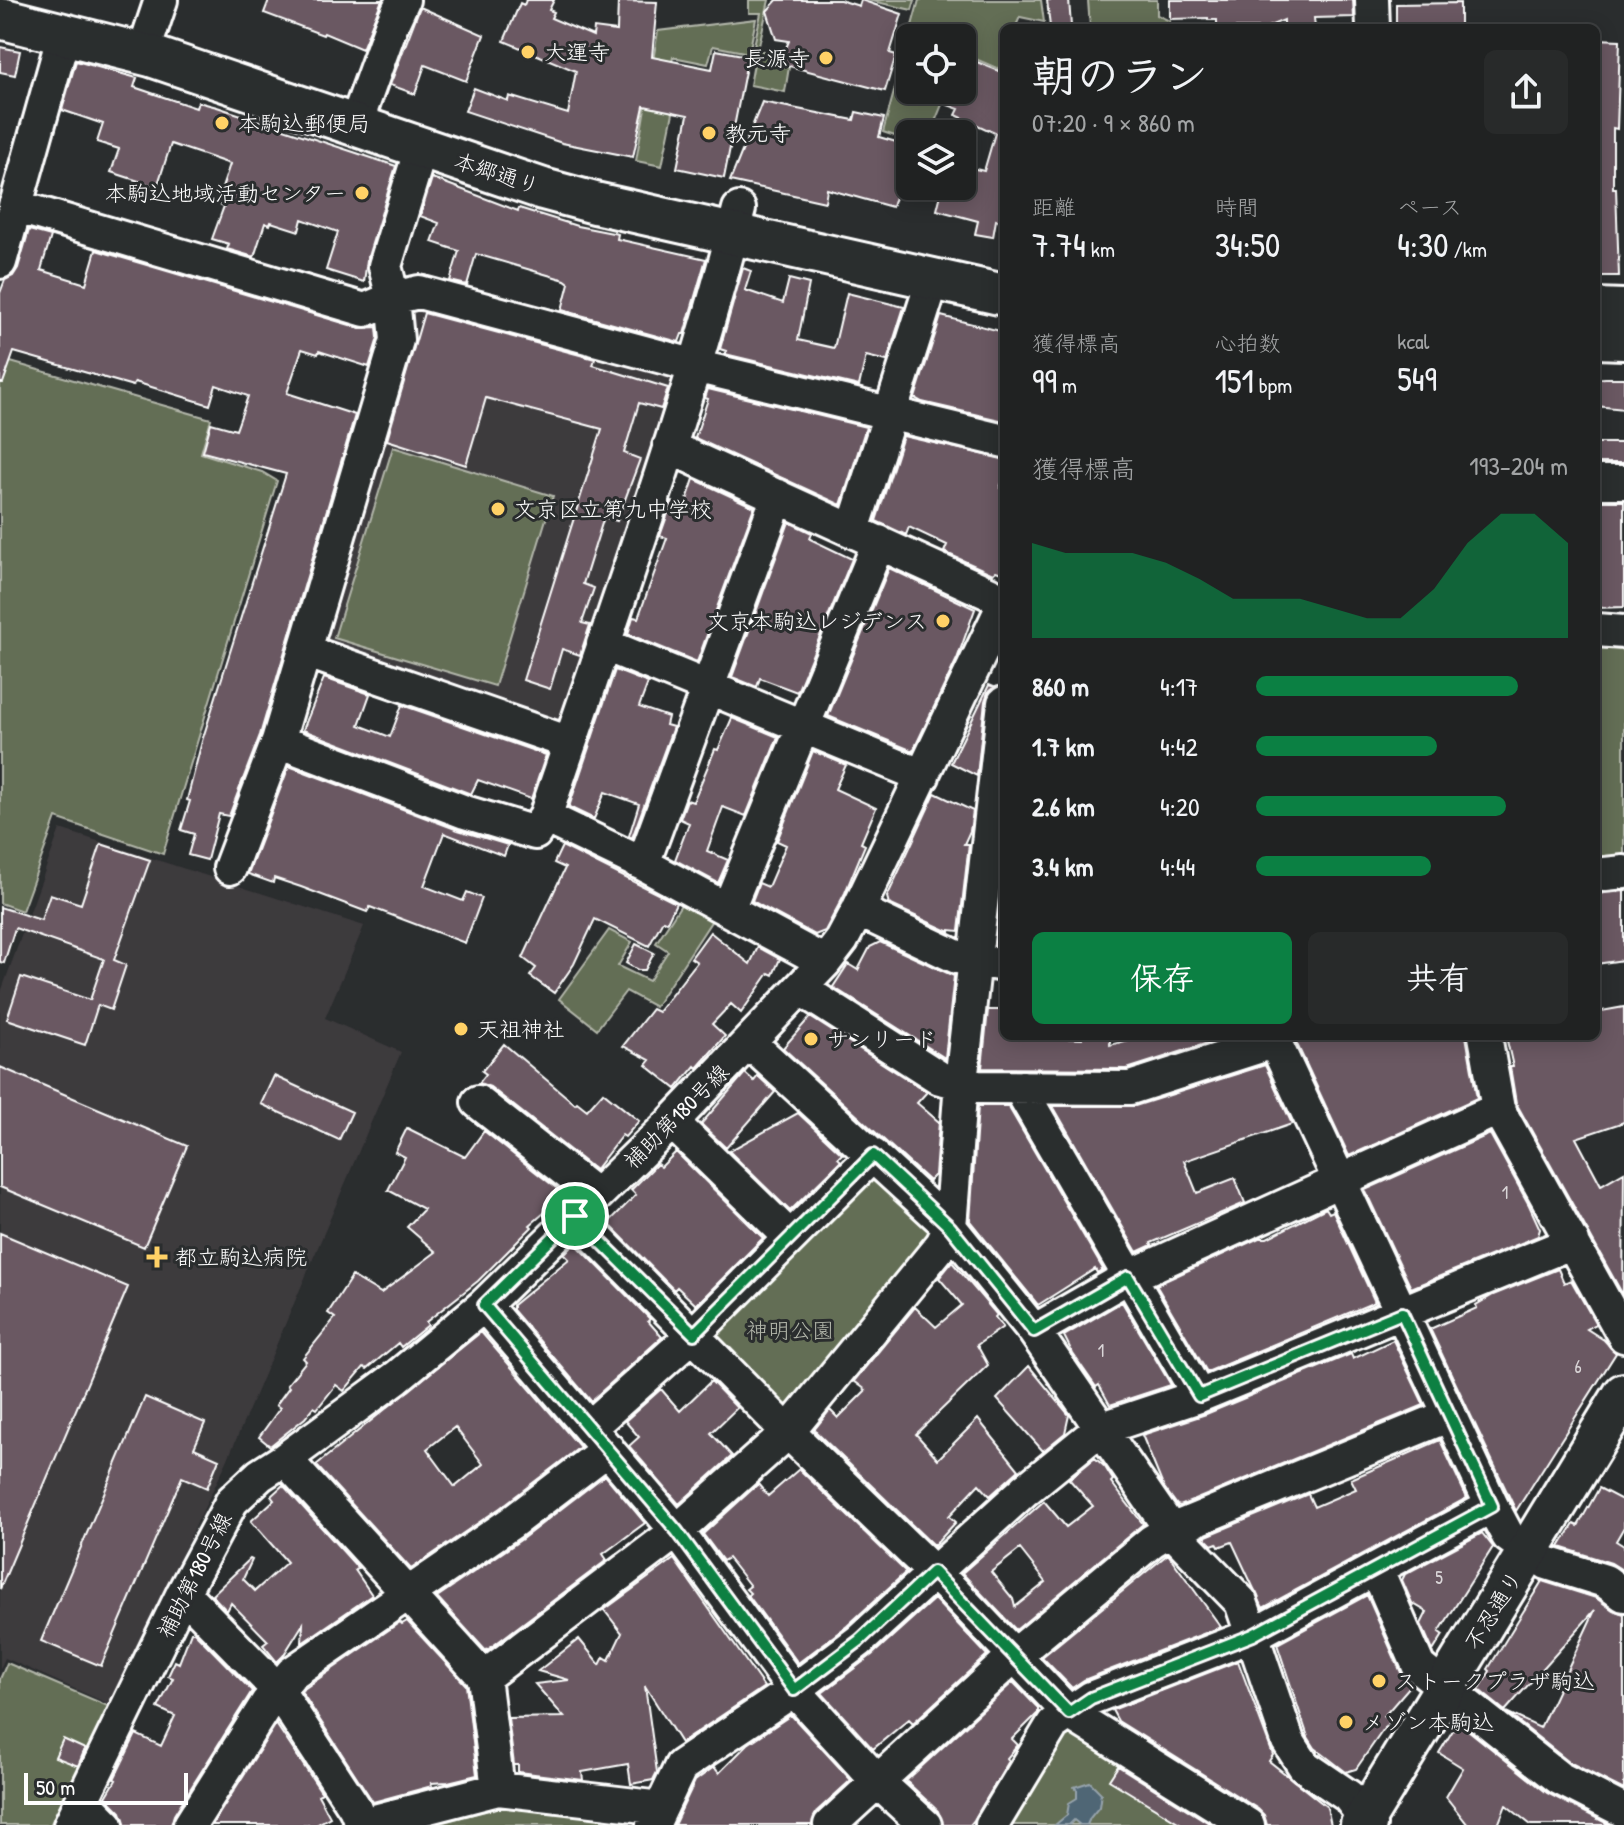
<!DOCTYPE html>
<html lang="ja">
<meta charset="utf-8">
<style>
body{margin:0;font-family:"Patrick Hand","Klee One",sans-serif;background:#282a2a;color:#f1f3f6;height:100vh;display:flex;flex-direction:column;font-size:30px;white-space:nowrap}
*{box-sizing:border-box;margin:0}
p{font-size:26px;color:#a2a4a5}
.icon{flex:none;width:44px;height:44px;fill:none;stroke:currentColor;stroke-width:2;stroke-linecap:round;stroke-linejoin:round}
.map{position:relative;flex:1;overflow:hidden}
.sheet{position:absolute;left:1000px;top:24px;width:600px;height:1016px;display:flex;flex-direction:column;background:#202222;border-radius:12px;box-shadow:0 4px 20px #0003,0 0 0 2px #3d3f40}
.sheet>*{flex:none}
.tools{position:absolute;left:896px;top:24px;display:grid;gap:16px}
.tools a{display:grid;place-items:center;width:80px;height:80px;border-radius:12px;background:#202222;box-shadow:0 4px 20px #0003,0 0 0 2px #3d3f40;font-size:40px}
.scale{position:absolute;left:24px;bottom:20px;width:164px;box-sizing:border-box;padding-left:8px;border:4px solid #fff;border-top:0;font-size:22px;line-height:28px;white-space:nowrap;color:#fff;-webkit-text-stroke:6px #2a2d2e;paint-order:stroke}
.pin{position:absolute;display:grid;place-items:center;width:68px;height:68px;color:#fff;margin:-34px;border:4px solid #fff;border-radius:50%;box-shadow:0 2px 8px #0007}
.round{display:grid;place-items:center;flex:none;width:84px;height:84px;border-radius:12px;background:#282a2a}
.head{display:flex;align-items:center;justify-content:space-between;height:136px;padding:0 32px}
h1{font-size:44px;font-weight:600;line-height:60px}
.figures{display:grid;grid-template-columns:repeat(3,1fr);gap:12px;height:136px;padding:8px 32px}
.figures div{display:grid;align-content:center}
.figures b{font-size:34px;font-weight:600}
.figures small{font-size:22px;font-weight:400}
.figures p{font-size:22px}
.chart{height:224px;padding:16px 32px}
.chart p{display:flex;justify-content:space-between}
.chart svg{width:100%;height:144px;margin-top:8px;fill:#0b8043;opacity:.7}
.button{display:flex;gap:16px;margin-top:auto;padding:16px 32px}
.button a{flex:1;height:92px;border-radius:12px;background:#0b8043;color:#fff;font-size:32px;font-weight:600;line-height:92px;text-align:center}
.button a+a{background:#282a2a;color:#f1f3f6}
ul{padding:0 32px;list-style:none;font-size:26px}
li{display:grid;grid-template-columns:128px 96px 1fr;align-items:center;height:60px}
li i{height:20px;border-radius:10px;background:#0b8043}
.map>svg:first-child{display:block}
.built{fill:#3e3a3e}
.green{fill:#646e55;stroke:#b2b6aa;stroke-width:2}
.water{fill:#506675;stroke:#96a3ac;stroke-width:2}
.building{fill:#6b5962;stroke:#fff;stroke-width:2;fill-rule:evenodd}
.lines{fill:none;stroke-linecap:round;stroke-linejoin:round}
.minor-casing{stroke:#fff;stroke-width:38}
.major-casing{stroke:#fff;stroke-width:46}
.minor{stroke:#2a2d2e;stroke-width:32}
.major{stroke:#2a2d2e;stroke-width:40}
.route-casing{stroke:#fff;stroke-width:16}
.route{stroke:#0b8043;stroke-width:10}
.poi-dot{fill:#ffd166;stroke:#2a2d2e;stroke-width:3}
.labels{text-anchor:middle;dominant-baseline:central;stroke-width:6;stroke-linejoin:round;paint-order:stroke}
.number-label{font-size:18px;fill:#dad6d8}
.poi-label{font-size:22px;fill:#fff;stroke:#2a2d2e;text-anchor:start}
.street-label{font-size:22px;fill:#fff;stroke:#2a2d2e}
.park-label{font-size:22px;fill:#b2b6aa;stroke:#2a2d2e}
</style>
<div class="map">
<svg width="1624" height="1825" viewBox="0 0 1624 1825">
<rect width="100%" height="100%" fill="#2a2d2e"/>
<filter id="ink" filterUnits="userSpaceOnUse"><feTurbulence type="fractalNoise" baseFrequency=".0125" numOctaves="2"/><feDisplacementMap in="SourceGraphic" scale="16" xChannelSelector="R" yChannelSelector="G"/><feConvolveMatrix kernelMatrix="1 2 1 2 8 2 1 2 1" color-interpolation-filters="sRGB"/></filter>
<g filter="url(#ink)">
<path class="built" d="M401,304L686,372L566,734L315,646Z
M60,829L364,926L325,1018L401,1052L227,1461L109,1704L5,1658L0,1669V995Z"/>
<path class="green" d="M749,0H769L758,50L779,55L778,65L789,67L785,92L750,85L755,58L752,55L761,13H749Z
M868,0H915L912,10Z
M919,0H1041L1044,22L1020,17L1015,28H1004V56L999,69L964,54L962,57V38H910V90H948L930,134H910V141L883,132Z
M1088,0H1157V15L1170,21L1169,28H1090Z
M756,19L749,53L713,46L708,64L673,57L663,105L674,108L662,166L636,161L658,31Z
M0,359L211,419L201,453L262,472L277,481L163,854L56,818L22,911L0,903Z
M393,447L553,496L495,686L334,638Z
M1604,641H1624V859L1600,861L1596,858V649Z
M686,897L716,914L655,1007L626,991L597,1029L559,999L609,930L632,942L618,966L649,981L668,951L656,943Z
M862,1181H873L930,1227L931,1242L796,1407H782L718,1341V1329Z
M7,1663L108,1706L69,1792L50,1825H0V1679Z
M1075,1733L1207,1815L1202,1825H1005L1062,1737Z
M500,1807L626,1821L628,1825H432Z"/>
<path class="water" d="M1090,1782L1101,1793L1099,1807L1090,1818L1087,1825H1080L1074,1820L1069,1825H1055L1067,1815L1069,1803L1077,1798V1790L1074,1787Z"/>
<path class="building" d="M269,0H382L362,49L324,33L323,35L264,13Z
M526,0H554L549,10L554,12L551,18L593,36L594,28L617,31L618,1L657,2L652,57L712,69L716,50L748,56L724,178L677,168L688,115L644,106L633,157L562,143L465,111L474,88L508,101L509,96L568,114L576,71L504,41L520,3L524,5Z
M777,0H840L859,6L861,0L902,14L890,53L896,55L885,91L785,65L782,57L789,41L776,39L767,11Z
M1047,0H1069L1071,26L1050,27Z
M1170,0H1353L1354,17L1314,18L1315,28H1284V20L1265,28H1217V20H1208V18L1170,19Z
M1460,3V28H1396V4Z
M420,7L484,35L466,81L425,65L415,94L390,85Z
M1596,39L1620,40L1617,129L1613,128V188H1616L1619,276H1597Z
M0,47L20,51L15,75L0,72Z
M962,56L1004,73V222L996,220L993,237L975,234L978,221L937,210L943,186H962L963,166L984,171L995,133L956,115L959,109L945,104L951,90H962Z
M76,61L137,78L134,87L196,108L198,102L217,107L396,166L367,260L364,282L326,270L338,232L302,219L299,231L271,222L270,225L265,223L254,257L227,249L229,244L212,239L224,206L217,203L230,164L171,144L157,187L111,172L119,149L97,142L103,124L62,110Z
M762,102L854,120L856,112L884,118L879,137L910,146L892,207L827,189L825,202L730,181Z
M432,178L518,211L519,208L577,226L618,234L617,239L706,259L684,334H682L679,342L562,310L569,283L565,280L476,254L467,285L450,281L459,251L432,242L439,223L420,216Z
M29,230L51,236L41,270L86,284L96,250L360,328L377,327L378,338L369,367L319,351L318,354L302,349L287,393L355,415L260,735L229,816L219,814L207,860L188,855L194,834L181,830L190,801L187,800L202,741L286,474L203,452L211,423L236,430L248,396L216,385L210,405L135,382L133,386L14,352L3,383H0V293L5,280L13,276L18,268Z
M743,268L751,271L745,290L783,303L789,279L809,284L798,340L834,348L847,293L904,307L887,361L866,356L859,386L725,354L726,351L720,349Z
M424,313L595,359L593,365L668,388L661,409L639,403L624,453L640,459L617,521L604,517L583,584L594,588L582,623L590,625L580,655L562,649L550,689L523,680L602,429L486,398L466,465L387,440Z
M941,316L1004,332V370L1000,387L1004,388V421L922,402L915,398Z
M1605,378H1624V409L1596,406V379Z
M708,389L866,427L841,505L695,438L708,399L705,398Z
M903,436L1004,459V477L1000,488L1004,490V574L996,571L993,574L944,552L947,545L909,527L906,535L876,521Z
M1596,443H1624V463H1596Z
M694,479L754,507L697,662L628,634L633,617L638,618L667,538L660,536L672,502L685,506Z
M1596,501H1624V607L1596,608Z
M789,522L812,533L810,539L852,559L797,692L760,678L757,687L732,677Z
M889,568L975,609L957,659L913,751L828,716Z
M615,670L648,683L639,707L668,717L666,725L673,727L632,838L629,836L639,804L605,792L594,819L569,807Z
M324,678L370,694L359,725L390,737L402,705L546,755L531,799L478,780L471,794L303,730Z
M989,685L994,687L988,692L985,701L977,776L951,763Z
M732,718L778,737L746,816L723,807L707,851L728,860L718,883L675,860L689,823L680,819L687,800L693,802L715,749L718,750Z
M813,751L846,765L835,789L876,808L861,843L865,845L845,893L825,931L815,935L752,901L759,883L768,887L786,845L777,841Z
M289,766L458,830L508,845L504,856L444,833L424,886L463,901L467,892L482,898L465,943L370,907L367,912L301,887L274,878L273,883L248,874Z
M935,793L973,811L970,831L964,844H969L959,931L950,930V932L889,904L887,897Z
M101,844L150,860L114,960L126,965L111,1010L98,1005L85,1045L7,1019L21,977L90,1000L104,959L15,928L4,963L0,962V907L41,920L50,894L81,904Z
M562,846L676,903L667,922L663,920L649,946L595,919L574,964L554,993L530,976L536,968L523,958L565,868L554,863Z
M1004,872V934H997Z
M1624,891V960L1596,964V894Z
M710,932L750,964L758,947L780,959L773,975L769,973L741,1013L731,1004L712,1024L725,1036L697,1068L695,1066L676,1089L646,1065L650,1060L623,1046L652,1009L658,1012L697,962L691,958Z
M880,942L954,976L945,1058L833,987L848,964L858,970L870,947Z
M636,944L654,953L645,970H638L626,963Z
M1624,1007V1122L1576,1138L1601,1185L1624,1172L1623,1295L1516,1103L1510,1067H1513L1506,1036H1596V1012Z
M988,1010H1004V1036L1082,1039V1036H1110V1045L1144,1036H1230L1127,1069L982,1068Z
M810,1017L927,1092L917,1103L939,1122L935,1175L929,1181L783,1048Z
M1296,1036H1466L1477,1098L1349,1156L1295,1040Z
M504,1044L575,1104L577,1102L587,1110L603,1092L639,1121L625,1137L622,1135L595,1170L490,1087L479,1083L486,1074L482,1071Z
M1265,1065L1292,1124L1184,1161L1197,1193L1235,1178L1245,1203L1151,1243L1152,1245L1137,1252L1053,1106H1135Z
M0,1067L187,1146L144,1247L0,1187Z
M745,1073L754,1081L758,1076L775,1092L726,1148L701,1124Z
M274,1076L352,1112L339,1140L261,1104Z
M978,1106H1008L1103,1269L1097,1273L1095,1269L1038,1305L970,1221Z
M798,1113L842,1154L838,1158L841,1161L790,1211L729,1151Z
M407,1128L465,1157L484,1131L565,1195L530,1225L532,1227L478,1281L426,1322L428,1325L401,1347L398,1343L367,1369L364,1367L344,1391L336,1385L317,1409L314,1407L305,1418L270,1446L259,1437L280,1408L276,1405L289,1387L287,1385L306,1361L303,1358L335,1318L328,1313L352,1276L381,1293L436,1252L407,1227L424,1209L388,1190L405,1157L395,1152Z
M1490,1134L1529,1205L1540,1229L1538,1236L1411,1288L1365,1190Z
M676,1152L763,1238L696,1305L677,1287L674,1290L608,1223L636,1195L631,1190L657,1164L661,1167Z
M1326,1208L1329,1213L1333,1211L1375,1302L1207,1372L1156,1285L1259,1238H1267Z
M0,1233L128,1287L0,1589Z
M575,1243L650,1319L648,1321L662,1337L591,1401L513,1310V1305L569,1259L564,1254Z
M952,1262L997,1315L995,1317L1003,1327L977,1345L988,1365L916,1434L938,1459L978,1419L1019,1470L990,1496L979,1484L949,1516L956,1522L934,1546L814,1430L830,1410L838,1418L866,1390L854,1381L915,1307L936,1327L962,1305L939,1278Z
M1558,1269L1564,1283L1571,1280L1596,1324L1587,1329L1604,1340L1616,1353L1516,1511L1430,1329L1477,1308L1476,1305L1493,1295Z
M1122,1302L1171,1385L1110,1405L1099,1385L1096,1387L1073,1354L1064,1336Z
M481,1332L580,1447L500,1508L411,1569L316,1465ZM455,1427L483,1464L455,1487L427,1449Z
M1393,1340L1424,1405L1180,1506L1177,1505L1163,1486L1142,1435L1206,1414L1351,1354L1353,1359Z
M1029,1366L1069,1415L1065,1433L1043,1451L997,1399Z
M711,1381L737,1408L711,1433L732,1456L679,1504L629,1446L639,1437L625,1421L661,1389L680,1411Z
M145,1397L205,1423L194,1448L219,1459L207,1488L182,1477L101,1666L41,1641Z
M1440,1440L1467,1498L1263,1608L1232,1542L1219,1547L1217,1543L1212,1545L1204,1537L1308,1494L1314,1507L1356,1489L1351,1479Z
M1095,1458L1105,1467L1113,1480L1111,1482L1143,1524L1016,1630L962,1573L1044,1501L1066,1527L1093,1506L1069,1479ZM1020,1549L1046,1582L1015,1607L1013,1599L991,1572Z
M799,1469L906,1572L847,1626L798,1663L748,1595L750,1593L746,1589L750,1586L728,1558L723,1561L703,1534L758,1484L768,1496Z
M605,1475L645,1523L603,1554L607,1560L486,1651L437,1597L522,1539Z
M283,1485L358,1568L355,1570L372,1595L302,1643L303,1624L283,1656L277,1662L263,1645L268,1641L231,1603L227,1611L212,1595L250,1559L252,1560L243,1579L255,1591L287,1562L251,1521L274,1500L271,1496Z
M1599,1488L1624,1501V1527L1616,1541L1624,1546V1571L1611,1563L1560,1547L1574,1524L1578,1526Z
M1482,1533L1493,1547L1439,1632L1443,1635L1433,1651L1421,1624L1427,1612L1412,1603L1402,1580L1405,1574Z
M1168,1554L1221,1627L1084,1680L1072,1688L1042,1657Z
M674,1559L764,1687L681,1743L645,1686L657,1772L653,1780L631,1784L628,1764L582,1772L583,1780L518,1772V1765H514L508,1718L564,1717L535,1684L569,1680L538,1671L579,1639L600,1665L604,1657L609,1660L622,1633L604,1610Z
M1542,1581L1596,1598L1613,1610L1624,1614V1790L1569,1762L1506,1712L1540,1728L1595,1610L1505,1711L1479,1690L1490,1671L1488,1669Z
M1367,1595L1402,1675L1411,1685L1384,1716L1390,1720L1356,1769L1346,1772L1315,1748L1308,1737L1277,1644Z
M934,1599L987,1655L913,1723L909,1719L873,1749L822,1693L872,1655Z
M407,1621L466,1685L477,1775L448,1782L431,1783L432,1786L373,1802L301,1691L400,1622L402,1624Z
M191,1632H194L252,1691L174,1815L171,1825H125L121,1812L106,1797L116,1780L114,1779L136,1734L161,1746L175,1716L158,1708L173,1678L168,1676L175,1661L179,1663Z
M1238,1661L1273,1755L1269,1761L1327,1807L1331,1825H1267L1264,1815L1258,1809L1118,1721L1112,1710Z
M1013,1682L1038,1708V1713L1012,1739L1018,1745L1007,1758L1009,1761L974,1820L970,1825H943L938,1811L906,1781Z
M791,1715L851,1780L817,1811L812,1825H674L695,1781L714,1767L719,1773L748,1744Z
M1458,1722L1547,1793L1610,1825H1531L1506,1805L1498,1825H1468L1446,1797L1463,1768L1439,1753Z
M276,1724L322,1793L318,1795L330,1817L316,1825H212Z
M63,1739L85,1749L78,1766L55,1757Z
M1118,1766L1212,1825H1183L1109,1780Z"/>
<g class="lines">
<defs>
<path id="minor" d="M1372,0L1373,28
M150,33L161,0
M355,126L391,26L403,0
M15,206L365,310L393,298L419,292L711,370L1004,441
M0,262L64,34
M669,447L1004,600
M1596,482H1624
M853,530L933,279
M1596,630L1624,632
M603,644L923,776
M305,651L570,743
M278,741L465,812L535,833L545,817C613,615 686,415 739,209
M545,817L643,864L825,962
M643,864L778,496
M230,868L278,741L397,340L393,298L385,266L421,148
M1596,875L1624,872
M728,909L879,542
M858,910L957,957L1004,965
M801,989L940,1078L978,1087L1130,1088L1261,1046L1277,1036
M1272,1036L1492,1506L1508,1536L1529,1551L1547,1563L1605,1581L1624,1595
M1485,1036L1498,1109L1624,1336
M749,1042L950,1227L1034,1331L1171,1530L1241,1602L1288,1741L1304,1766L1348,1796L1370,1825
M1023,1087L1025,1097L1199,1396
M478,1102L596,1195
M672,1122L789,1236
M575,1216L788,1432L953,1591L1069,1713L1248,1825
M484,1305L677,1531L794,1690L878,1782L925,1825
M1034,1331L1128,1277L1498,1109
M590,1427L694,1334L873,1155
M285,1459L484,1677L498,1789
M1377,1570L1419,1667L1559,1778L1624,1811
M183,1593L277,1689L355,1808L362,1825
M484,1677L677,1531L788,1432L942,1244L950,1227L961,1082L1004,703
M80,1805L93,1811L107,1825
M70,1825L183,1593L232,1501L260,1475L285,1459L397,1377L484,1305L672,1122L825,962L842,940L858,910L1004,604
M190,1825L267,1703L292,1673L511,1523L608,1449
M359,1825L498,1789L661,1808
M653,1825L681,1766L794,1690L859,1641L1025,1490L1100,1429L1199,1396L1573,1242
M830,1825L1015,1655L1152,1541L1171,1530L1450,1415
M992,1825L1053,1724L1091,1698L1253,1635L1492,1506"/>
<path id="major" d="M0,18L151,56L543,189L595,203L1004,295
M1596,309L1624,310
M1596,338L1624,339
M1361,1825L1624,1394"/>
</defs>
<use href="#minor" class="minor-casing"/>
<use href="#major" class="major-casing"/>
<use href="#minor" class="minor"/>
<use href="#major" class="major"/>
</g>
</g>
<g class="lines" filter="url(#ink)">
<defs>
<path id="route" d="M873,1155L950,1227L1034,1331L1128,1277L1199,1396L1402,1313L1492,1506L1253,1635L1091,1698L1069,1713L933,1572L859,1641L794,1690L677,1531L484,1305L575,1216L694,1334Z"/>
</defs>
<use href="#route" class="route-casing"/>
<use href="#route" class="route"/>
</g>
<g class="poi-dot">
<circle cx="528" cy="52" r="8"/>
<circle cx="826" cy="58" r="8"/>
<circle cx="222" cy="123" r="8"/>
<circle cx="709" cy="133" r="8"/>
<circle cx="362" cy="193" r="8"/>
<circle cx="498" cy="509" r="8"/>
<circle cx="943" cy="621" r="8"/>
<circle cx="461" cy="1029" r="8"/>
<circle cx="811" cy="1039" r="8"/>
<path d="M153 1245h8v8h8v8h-8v8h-8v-8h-8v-8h8z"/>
<circle cx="1379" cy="1681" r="8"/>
<circle cx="1346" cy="1722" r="8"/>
</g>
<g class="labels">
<g class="number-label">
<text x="1505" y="1192">1</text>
<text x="1101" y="1350">1</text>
<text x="1578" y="1366">6</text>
<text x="1439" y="1577">5</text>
</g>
<g class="poi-label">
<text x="544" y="52">大運寺</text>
<text x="810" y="58" text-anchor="end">長源寺</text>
<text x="238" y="123">本駒込郵便局</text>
<text x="725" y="133">教元寺</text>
<text x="346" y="193" text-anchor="end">本駒込地域活動センター</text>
<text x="514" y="509">文京区立第九中学校</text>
<text x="927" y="621" text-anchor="end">文京本駒込レジデンス</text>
<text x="477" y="1029">天祖神社</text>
<text x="827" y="1039">サンリード</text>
<text x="175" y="1257">都立駒込病院</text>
<text x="1395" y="1681">ストークプラザ駒込</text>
<text x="1362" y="1722">メゾン本駒込</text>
</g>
<g class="street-label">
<text transform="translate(497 173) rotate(18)">本郷通り</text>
<text transform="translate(676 1116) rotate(-45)">補助第180号線</text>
<text transform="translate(194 1575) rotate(-63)">補助第180号線</text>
<text transform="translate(1493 1610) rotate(-58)">不忍通り</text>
</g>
<g class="park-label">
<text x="790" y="1330">神明公園</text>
</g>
</g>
</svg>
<div class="tools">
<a><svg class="icon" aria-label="locate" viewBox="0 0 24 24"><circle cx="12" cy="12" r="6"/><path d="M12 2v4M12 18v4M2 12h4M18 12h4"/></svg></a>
<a><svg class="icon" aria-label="layers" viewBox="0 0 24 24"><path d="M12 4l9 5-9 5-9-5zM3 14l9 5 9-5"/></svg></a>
</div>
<div class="scale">50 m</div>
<div class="pin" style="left:575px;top:1216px;background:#1e9e55"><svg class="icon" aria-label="arrive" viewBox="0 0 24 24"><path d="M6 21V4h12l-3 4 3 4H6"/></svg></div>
<section class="sheet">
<div class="head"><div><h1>朝のラン</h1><p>07:20 · 9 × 860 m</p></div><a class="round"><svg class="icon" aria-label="share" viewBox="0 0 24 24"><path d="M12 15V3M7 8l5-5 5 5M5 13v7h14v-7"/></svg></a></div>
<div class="figures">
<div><p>距離</p><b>7.74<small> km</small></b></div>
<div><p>時間</p><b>34:50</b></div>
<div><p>ペース</p><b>4:30<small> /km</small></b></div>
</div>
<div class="figures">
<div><p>獲得標高</p><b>99<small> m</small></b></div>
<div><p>心拍数</p><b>151<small> bpm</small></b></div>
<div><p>kcal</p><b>549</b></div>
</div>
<div class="chart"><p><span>獲得標高</span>193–204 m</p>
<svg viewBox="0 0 160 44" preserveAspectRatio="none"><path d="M0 44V15L10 18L20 18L30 18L40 21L50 26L60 32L70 32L80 32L90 35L100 38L110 38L120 29L130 15L140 6L150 6L160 15V44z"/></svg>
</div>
<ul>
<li><b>860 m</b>4:17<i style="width:84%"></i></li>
<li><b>1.7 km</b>4:42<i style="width:58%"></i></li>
<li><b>2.6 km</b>4:20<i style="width:80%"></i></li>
<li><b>3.4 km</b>4:44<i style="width:56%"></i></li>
</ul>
<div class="button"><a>保存</a><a>共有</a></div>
</section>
</div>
